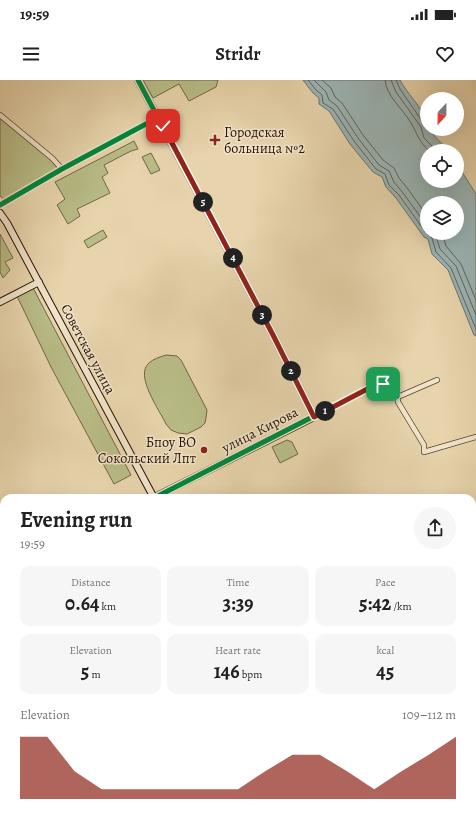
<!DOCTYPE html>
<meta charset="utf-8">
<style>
body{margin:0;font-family:Alegreya,serif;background:#f6f6f6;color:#222;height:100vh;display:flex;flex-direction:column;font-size:15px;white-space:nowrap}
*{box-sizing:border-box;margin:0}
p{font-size:13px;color:#767676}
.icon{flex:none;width:22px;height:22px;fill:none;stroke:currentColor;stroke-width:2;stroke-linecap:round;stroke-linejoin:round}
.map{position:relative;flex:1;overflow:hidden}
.side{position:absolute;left:0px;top:414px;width:476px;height:324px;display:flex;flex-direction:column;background:#fff;border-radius:12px 12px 0 0;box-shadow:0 4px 16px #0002}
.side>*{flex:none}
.needle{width:26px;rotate:202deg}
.controls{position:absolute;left:420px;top:12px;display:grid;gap:8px}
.controls a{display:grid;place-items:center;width:44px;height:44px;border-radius:50%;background:#fff;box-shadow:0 4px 16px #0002;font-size:20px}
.pin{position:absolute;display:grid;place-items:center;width:34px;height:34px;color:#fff;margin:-17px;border-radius:8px;box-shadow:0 2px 6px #0006}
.km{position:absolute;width:20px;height:20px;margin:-10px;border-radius:50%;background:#222;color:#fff;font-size:11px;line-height:20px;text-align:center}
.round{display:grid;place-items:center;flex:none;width:42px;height:42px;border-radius:21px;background:#f6f6f6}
.overview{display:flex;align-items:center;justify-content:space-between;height:68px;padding:0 20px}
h1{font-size:22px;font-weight:700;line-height:30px}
.figures{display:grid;grid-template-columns:repeat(3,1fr);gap:6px;height:68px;padding:4px 20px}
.figures div{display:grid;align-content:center;border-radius:10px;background:#f6f6f6;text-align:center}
.figures b{font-size:20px;font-weight:700}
.figures small{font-size:11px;font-weight:400}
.figures p{font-size:11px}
.chart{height:112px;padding:8px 20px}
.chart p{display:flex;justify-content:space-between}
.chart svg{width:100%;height:72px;margin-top:4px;fill:#8f2418;opacity:.7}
.status{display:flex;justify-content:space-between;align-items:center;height:28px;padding:0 20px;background:#fff;direction:ltr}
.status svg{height:11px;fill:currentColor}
header{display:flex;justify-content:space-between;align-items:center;height:52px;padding:0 20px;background:#fff;font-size:18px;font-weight:700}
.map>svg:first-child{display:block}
.green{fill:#b8bc87;stroke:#726645}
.water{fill:#9bb5b5;stroke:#6e736e;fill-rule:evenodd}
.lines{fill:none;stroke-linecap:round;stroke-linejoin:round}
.shore{stroke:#63635c;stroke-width:1}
.street-casing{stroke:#5a422d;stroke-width:6}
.secondary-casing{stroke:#2b1103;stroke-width:8}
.street{stroke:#efe3c9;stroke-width:4.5}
.secondary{stroke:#efe3c9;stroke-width:6}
.cycleway-casing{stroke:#efe3c9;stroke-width:8}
.cycleway{stroke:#00873e;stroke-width:5}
.route-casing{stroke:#fff;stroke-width:8}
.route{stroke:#8f2418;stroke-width:5}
.poi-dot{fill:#8f2418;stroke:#efe3c9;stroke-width:1.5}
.labels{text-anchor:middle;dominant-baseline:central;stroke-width:3;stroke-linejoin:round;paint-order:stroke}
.poi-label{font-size:14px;fill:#2b1103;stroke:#efe3c9;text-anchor:start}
.street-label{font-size:14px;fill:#2b1103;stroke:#efe3c9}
</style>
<div class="status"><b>19:59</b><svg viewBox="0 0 49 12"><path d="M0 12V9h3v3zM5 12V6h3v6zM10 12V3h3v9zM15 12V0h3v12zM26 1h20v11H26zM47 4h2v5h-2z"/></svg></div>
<header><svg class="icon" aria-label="menu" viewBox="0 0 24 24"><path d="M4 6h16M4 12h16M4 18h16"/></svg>Stridr<svg class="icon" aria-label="heart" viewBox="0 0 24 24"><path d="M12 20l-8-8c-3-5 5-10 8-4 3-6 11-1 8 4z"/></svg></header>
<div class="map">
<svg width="476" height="738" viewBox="0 0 476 738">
<rect width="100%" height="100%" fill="#e7d4ac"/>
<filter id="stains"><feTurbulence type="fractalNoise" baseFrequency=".005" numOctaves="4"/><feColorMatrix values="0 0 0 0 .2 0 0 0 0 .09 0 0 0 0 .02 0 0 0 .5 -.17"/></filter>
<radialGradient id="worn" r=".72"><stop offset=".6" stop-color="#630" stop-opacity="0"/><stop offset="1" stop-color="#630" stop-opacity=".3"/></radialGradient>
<path class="green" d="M143,0H218L216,7L189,21L179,4L153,18Z
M0,36L51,79L59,89L4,119L0,116Z
M134,61L138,69L131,71L104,85L108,93L102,97L110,113L77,129L80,136L68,144L57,125L65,119L55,102Z
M151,73L160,90L151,94L142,77Z
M103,150L107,157L88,168L84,161Z
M0,154L13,178L5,182L10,190L3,198L0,192Z
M32,206L131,395L114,404L51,287L16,214Z
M166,275L177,276L181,280L207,330L206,338L205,343L201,347L187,354L178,353L171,350L166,344C160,331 134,295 149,283C153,279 160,277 166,275Z
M287,360L292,362L298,374L280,383L272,367Z
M476,674V728L475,729L472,722V676Z"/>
<path class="water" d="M303,0H400C408,16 427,30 427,49H430C434,58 443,63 448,71H427V101H457V84L476,114V256L474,255L448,190L432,174L428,159L424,157L396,118L386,107L382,97L373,92L350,64L329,31L319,24V18L313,13ZM427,123H457V153H427Z"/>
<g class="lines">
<path class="shore" d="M308,0L316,10L322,15L323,23L333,29L354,61L376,89L385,94L389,105L399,115L426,153L432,158L436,172L451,188L476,249
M314,0L326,12L329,20L337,26L358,58L379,85L389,91L394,102L403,113L427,146
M322,0L331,8L335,17L342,23L363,55L383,80L394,88L399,98L408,109L427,136
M385,0C386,16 403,29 411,43C418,55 418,60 429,71
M391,0L396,12L421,47L424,58L437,71
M396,0L400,9L422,41L427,43
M435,153L440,169L456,186L476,235
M442,153L446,166L461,184L476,220"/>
<defs>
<path id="street" d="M0,35L52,78L62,89
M0,125L62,89L159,37
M397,316L398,322L424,365V372L476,357
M397,316H400L437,300
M314,337L378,304L386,306L397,316
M0,456L4,464
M472,489L476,487
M472,494L476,497
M0,572L4,570
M0,651L4,648
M0,730L4,727
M297,734L299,738"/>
<path id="secondary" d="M138,0L273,255L314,337L153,418
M0,133L7,143L154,418
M0,222L39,202
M0,497L4,495
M141,734L143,738
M315,734L317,738"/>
</defs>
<use href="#street" class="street-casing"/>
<use href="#secondary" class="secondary-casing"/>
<use href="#street" class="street"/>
<use href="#secondary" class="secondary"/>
<defs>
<path id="cycleway" d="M138,0L273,255L314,337
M0,125L62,89L159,37
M154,418L373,306C388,301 387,309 397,316"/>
</defs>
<use href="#cycleway" class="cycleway-casing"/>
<use href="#cycleway" class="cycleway"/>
</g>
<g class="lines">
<defs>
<path id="route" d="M163,46L273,255L314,337L373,306L383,304"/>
</defs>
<use href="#route" class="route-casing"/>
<use href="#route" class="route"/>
</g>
<g class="poi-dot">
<path d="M213 54h4v4h4v4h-4v4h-4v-4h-4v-4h4z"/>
<circle cx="204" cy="370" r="4"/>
</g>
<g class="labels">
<g class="poi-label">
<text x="224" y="52">Городская<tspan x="224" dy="16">больница №2</tspan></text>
<text x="196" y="362" text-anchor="end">Бпоу ВО<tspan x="196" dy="16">Сокольский Лпт</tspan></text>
</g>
<g class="street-label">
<text transform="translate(88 269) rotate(62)">Советская улица</text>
<text transform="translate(260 350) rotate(-27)">улица Кирова</text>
</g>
</g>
<rect width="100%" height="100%" filter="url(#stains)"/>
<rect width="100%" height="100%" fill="url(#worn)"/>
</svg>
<div class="controls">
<a><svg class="needle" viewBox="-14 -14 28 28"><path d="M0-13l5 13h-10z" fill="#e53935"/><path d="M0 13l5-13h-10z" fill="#767676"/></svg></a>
<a><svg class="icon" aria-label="locate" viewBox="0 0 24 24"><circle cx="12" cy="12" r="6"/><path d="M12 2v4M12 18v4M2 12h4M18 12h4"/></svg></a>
<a><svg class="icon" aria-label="layers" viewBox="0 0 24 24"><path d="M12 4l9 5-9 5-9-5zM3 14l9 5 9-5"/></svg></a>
</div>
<div class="pin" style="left:383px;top:304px;background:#1e9e55"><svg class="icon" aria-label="arrive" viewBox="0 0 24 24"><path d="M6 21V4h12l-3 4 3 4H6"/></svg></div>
<div class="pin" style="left:163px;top:46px;background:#d93025"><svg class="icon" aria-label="check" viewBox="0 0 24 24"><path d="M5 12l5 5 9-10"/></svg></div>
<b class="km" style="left:325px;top:331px">1</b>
<b class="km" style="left:291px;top:291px">2</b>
<b class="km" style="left:262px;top:235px">3</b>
<b class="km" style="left:233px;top:178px">4</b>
<b class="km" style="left:203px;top:122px">5</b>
<section class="side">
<div class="overview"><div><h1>Evening run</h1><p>19:59</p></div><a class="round"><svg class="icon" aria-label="share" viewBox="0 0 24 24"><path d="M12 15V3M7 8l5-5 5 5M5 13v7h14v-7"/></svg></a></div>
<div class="figures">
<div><p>Distance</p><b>0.64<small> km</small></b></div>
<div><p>Time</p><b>3:39</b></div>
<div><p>Pace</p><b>5:42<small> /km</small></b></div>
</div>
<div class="figures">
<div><p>Elevation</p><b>5<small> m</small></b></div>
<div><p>Heart rate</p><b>146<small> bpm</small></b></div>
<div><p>kcal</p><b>45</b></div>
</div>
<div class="chart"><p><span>Elevation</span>109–112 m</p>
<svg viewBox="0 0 160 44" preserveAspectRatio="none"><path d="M0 44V6L10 6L20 27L30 38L40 38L50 38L60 38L70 38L80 38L90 27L100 17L110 17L120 27L130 38L140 27L150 17L160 6V44z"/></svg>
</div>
</section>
</div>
